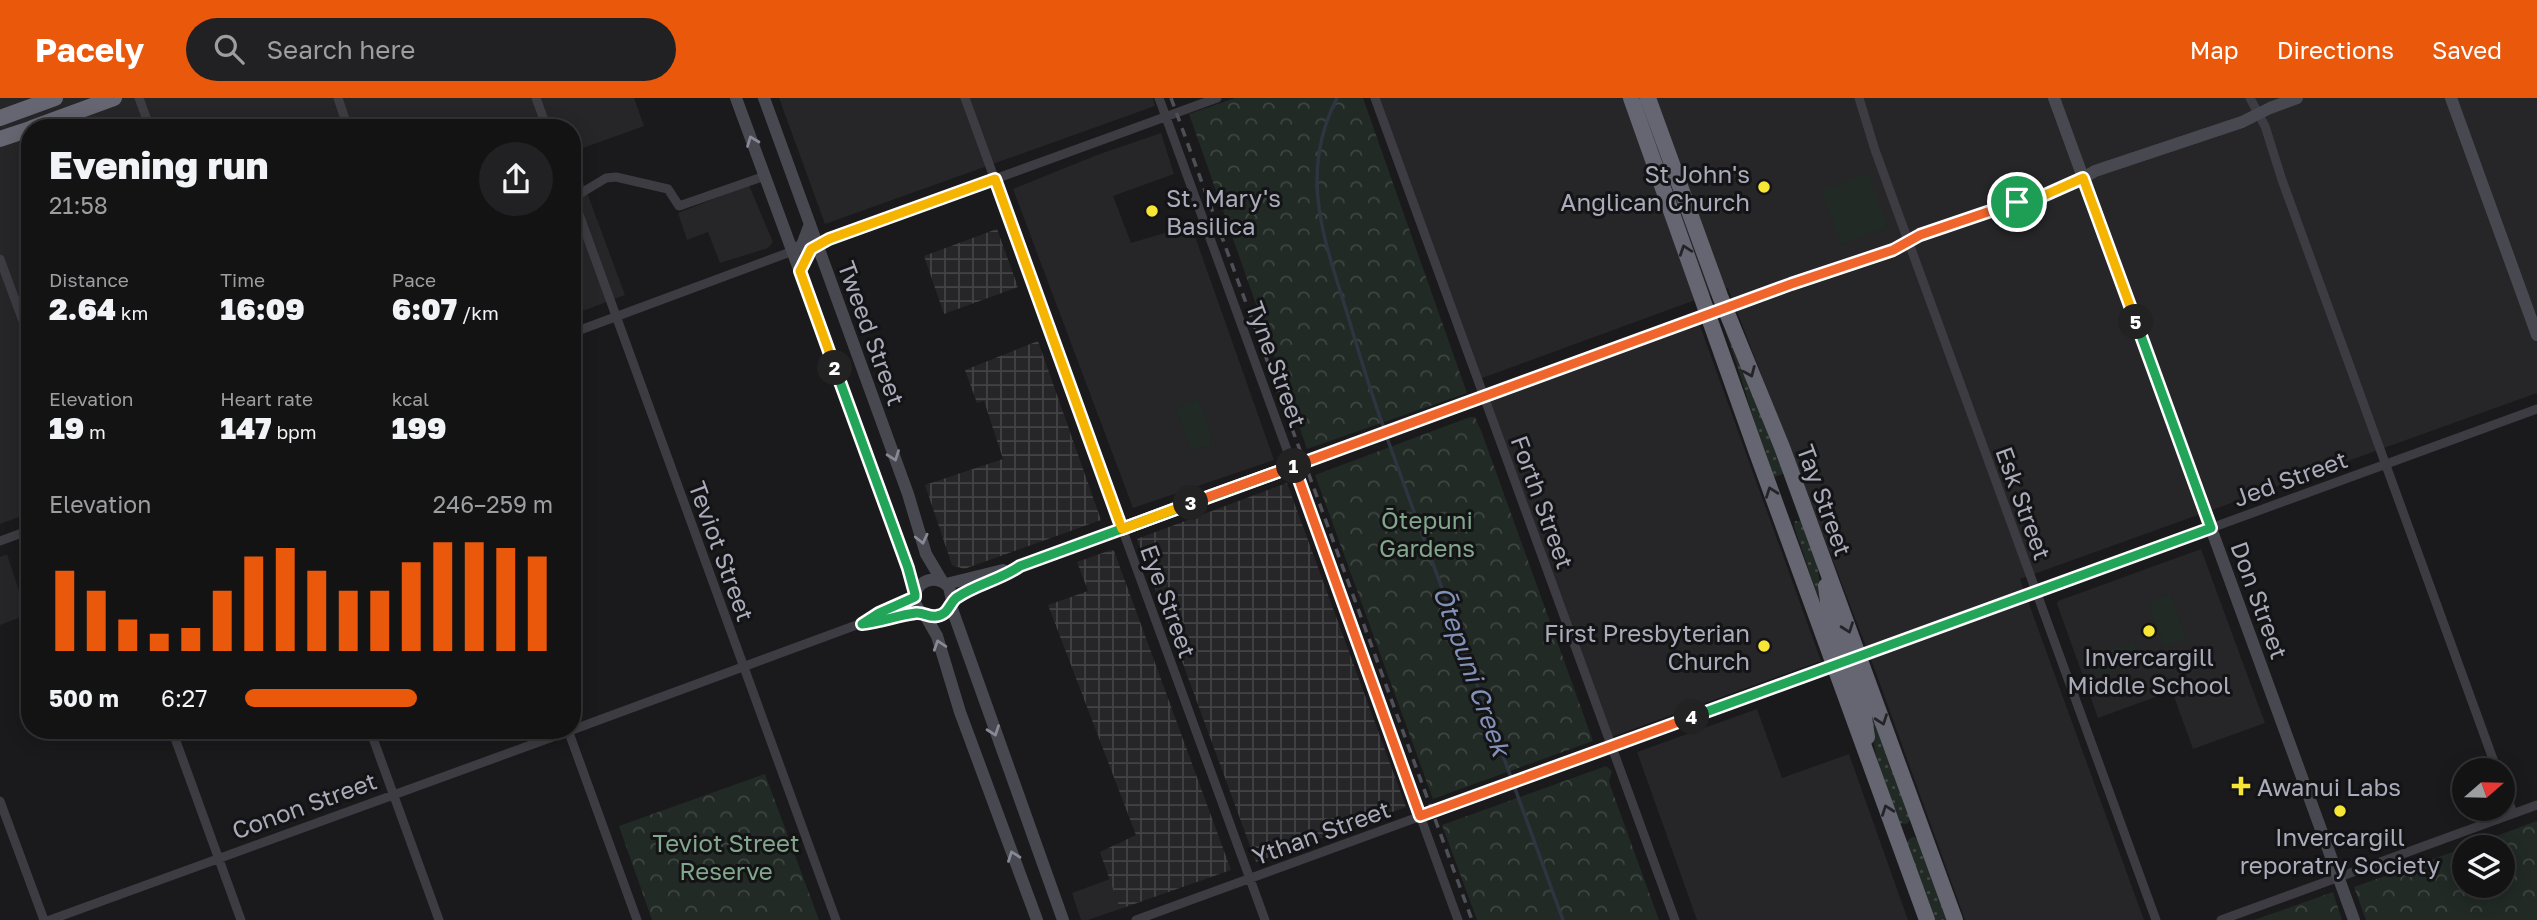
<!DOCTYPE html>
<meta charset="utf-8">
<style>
body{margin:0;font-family:"Golos Text",sans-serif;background:#212022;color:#f1f3f6;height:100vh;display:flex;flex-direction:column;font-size:26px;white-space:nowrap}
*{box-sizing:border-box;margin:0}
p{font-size:23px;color:#9d9ea0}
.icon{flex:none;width:38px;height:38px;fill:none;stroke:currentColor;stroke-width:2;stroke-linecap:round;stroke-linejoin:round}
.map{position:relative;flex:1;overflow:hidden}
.panel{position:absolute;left:21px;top:21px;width:560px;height:620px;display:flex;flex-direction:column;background:#141314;border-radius:28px;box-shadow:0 4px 18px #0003,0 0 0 2px #333234}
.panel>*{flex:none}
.needle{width:46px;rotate:70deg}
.fabs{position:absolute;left:2452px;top:660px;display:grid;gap:14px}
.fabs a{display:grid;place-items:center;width:63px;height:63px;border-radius:50%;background:#141314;box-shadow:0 4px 18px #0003,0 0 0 2px #333234;font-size:35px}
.pin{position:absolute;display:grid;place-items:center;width:60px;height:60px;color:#fff;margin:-30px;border:4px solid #fff;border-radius:50%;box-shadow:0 2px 7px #0007}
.km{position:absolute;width:35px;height:35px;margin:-18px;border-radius:50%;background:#222;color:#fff;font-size:19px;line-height:35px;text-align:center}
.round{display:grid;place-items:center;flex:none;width:74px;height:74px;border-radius:37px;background:#212022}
.overview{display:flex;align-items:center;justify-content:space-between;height:119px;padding:0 28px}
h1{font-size:38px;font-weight:800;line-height:52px}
.stats{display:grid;grid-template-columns:repeat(3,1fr);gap:10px;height:119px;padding:7px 28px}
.stats div{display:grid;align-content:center}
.stats b{font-size:30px;font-weight:800}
.stats small{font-size:19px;font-weight:400}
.stats p{font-size:19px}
.chart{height:196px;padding:14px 28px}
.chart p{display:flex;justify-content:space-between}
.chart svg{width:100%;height:126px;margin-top:7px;stroke:#ea580c;stroke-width:6}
ul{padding:0 28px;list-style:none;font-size:23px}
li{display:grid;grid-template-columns:112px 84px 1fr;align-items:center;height:52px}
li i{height:18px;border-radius:9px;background:#ea580c}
header{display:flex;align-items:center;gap:42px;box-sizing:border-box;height:98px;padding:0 35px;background:#ea580c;color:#fff}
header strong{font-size:33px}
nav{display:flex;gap:38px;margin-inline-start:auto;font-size:24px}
.search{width:490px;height:63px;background:#212022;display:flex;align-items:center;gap:18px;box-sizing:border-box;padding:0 24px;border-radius:38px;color:#9d9ea0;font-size:26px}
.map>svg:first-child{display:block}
.built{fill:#262528}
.industrial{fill:url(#industrial-grid)}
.grass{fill:url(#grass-dots)}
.park{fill:url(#park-crowns)}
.pitch{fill:#212a24}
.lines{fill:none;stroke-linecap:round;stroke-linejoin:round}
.stream{stroke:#2e3440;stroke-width:3.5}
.street{stroke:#3c3c42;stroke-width:9}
.secondary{stroke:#484851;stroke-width:12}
.highway{stroke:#666672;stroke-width:16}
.rail{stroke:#4f4f57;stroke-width:3.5;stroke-dasharray:9 7;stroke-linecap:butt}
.oneway{stroke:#888996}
.oneway2{stroke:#242428}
.split-1-casing{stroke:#fff;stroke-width:14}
.split-2-casing{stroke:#fff;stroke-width:14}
.split-3-casing{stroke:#fff;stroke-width:14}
.split-4-casing{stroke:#fff;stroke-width:14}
.split-5-casing{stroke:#fff;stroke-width:14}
.split-6-casing{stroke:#fff;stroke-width:14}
.split-1{stroke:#f0652b;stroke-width:9}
.split-2{stroke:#22a559;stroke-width:9}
.split-3{stroke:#f5b400;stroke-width:9}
.split-4{stroke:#f0652b;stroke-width:9}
.split-5{stroke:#22a559;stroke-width:9}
.split-6{stroke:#f5b400;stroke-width:9}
.poi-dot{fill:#f7e635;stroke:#141416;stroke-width:2.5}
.labels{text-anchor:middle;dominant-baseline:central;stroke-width:6;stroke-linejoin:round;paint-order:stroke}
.poi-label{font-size:24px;fill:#abacbb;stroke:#141416;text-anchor:end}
.street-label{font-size:24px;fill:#abacbb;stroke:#141416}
.park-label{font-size:24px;fill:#82a78d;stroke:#141416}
.water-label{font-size:26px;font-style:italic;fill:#8291b7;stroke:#141416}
</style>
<header>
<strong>Pacely</strong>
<div class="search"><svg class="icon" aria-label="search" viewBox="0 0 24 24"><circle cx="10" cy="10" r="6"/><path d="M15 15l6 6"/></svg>Search here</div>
<nav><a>Map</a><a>Directions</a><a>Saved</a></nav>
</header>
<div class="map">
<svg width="2537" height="822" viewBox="0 0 2537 822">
<defs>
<pattern id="industrial-grid" width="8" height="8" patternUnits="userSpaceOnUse" patternTransform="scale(1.75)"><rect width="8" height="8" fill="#262528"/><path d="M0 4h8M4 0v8" fill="none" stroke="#434245"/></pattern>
<pattern id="grass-dots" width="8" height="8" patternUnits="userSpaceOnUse" patternTransform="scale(1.75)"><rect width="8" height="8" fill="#212a24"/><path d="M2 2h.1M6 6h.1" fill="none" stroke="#3f4642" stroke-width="1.8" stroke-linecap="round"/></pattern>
<pattern id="park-crowns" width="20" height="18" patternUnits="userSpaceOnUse" patternTransform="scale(1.75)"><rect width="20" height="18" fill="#212a24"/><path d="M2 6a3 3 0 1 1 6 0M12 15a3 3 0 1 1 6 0" fill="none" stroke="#3f4642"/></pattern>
</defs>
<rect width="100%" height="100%" fill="#1a191b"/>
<path class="built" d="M0,0H634L644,28L572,54L625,197L572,217V30H30V415L0,426Z
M779,0H1153L1155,8L825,126Z
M1370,0H2537V295L2020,481L2144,822H1965L1875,572L1728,190L1474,283Z
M1161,35L1174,76L1113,98L1131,145L1191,127L1274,362L1133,410L1013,91L1097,57Z
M749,87L773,144L768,150L720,165L708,134L687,142L678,115Z
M1699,225L1821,563L1611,639L1488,302Z
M2201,451L2265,625L2193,651L2172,593L2098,620L2057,506L2058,503Z
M7,456L27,517L0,527V459Z
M1757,611L1782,680L1849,656L1908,822H1697L1637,654Z
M1110,781L1120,811L1088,822H1081L1072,795Z"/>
<path class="industrial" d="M997,131L1018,189L944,216L924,158Z
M1038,243L1101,422L964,471L952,467L925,387L1003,361L984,303L977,305L965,272Z
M1287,385L1406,709L1256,764L1137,441Z
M1111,452L1114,453L1231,772L1120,811L1100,754L1136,737L1048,507L1088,493L1077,464Z"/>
<path class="grass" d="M1727,231L1785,375L1772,380C1756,331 1743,283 1726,235Z
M1795,423H1802L1815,456L1827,526L1794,428Z
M1865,599L1911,721L1907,726L1899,725L1879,672Z
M1912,739L1918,741L1949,822H1933L1907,743Z"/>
<path class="park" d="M1235,0H1363L1467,295L1307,351L1189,16Z
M1470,319H1475L1482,335L1593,643L1433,701L1315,377Z
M1606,668L1612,673L1609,684L1659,822H1477L1442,727Z
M765,676L819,822H652L619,728Z
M2537,723V822H2366L2354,789L2464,750V788H2502V749H2466Z
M2333,794L2342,822H2254Z"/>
<path class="pitch" d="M1868,75L1888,129L1841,146L1821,92Z
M1198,301L1213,346L1191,353L1176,309Z
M2170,496L2186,541L2164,549L2148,504Z
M2134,544L2141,563L2101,578L2094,558Z"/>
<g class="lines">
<path class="stream" d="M1337,0C1298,76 1324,141 1348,218C1359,255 1370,293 1384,330
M1386,337L1563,822"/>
<path class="street" d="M139,0L150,30
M338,0L348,30
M536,0L547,30
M965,0L1265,822
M1159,0L1458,822
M1375,0L1675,822
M1859,0L1875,52L2156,822
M2250,0L2265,28L2282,82L2497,672
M572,97L836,822
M573,100L606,80L616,79L668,91L679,108L765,78
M817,146L1217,0
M0,161L30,242
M572,235L793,153
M0,443L30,432
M864,525L921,514
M1855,560L2537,311
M172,632L241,822
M370,632L439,822
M568,632L637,822
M572,632L862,525L879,515L915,499
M2502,687L2513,715
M0,703L44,822
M50,822L572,632
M1136,822L1835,567
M2221,822L2537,707"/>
<path class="secondary" d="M736,0L895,432L915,497
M764,0L908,396L926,456L942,483
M2054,0L2354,822
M2451,0L2537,237
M793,153L802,147L810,126
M800,173L807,156L817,146
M946,486L1003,472
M952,503L949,489C931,470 904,492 919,512C923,517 931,520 938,518C948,516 948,509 952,503C955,500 959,499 962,497C980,485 1001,481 1020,468L1791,186L1896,151L1920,137L1945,128L2045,97L2071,87L2095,73L2242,24L2270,10L2297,0
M951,508L1063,822
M925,517L937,538L960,614L1037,822"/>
<path class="highway" d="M1631,0L1757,355L1927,822
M1648,0L1720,198L1782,349L1955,822
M0,20L55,0
M32,30L114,0
M0,41L30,31
M1826,488L1831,526L1845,563
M1848,562L1861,600L1867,639"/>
<path class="rail" d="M1171,0L1472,822"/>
</g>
<defs><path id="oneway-chevron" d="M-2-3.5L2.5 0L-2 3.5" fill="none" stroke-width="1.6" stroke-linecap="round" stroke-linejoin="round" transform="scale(1.75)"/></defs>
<g class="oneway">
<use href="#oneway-chevron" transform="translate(752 43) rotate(-111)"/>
<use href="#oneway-chevron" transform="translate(894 358) rotate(70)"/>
<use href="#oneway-chevron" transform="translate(922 441) rotate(77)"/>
<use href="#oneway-chevron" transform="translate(939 547) rotate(-108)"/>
<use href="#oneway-chevron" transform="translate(994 633) rotate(70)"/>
<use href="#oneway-chevron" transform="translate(1013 758) rotate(-110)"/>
</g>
<g class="oneway2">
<use href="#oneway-chevron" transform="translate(1685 152) rotate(-109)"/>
<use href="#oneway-chevron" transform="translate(1750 274) rotate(67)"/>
<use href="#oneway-chevron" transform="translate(1771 394) rotate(-110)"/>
<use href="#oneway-chevron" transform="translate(1848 530) rotate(70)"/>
<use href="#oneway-chevron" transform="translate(1882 622) rotate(70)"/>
<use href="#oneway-chevron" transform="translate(1887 712) rotate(-110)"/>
</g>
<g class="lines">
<defs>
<path id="split-1" d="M1294,368L1791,186L1893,152L1920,137L2017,104"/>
<path id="split-2" d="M835,270L908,470L915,496V499L879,515L862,526C881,524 898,517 916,515C924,514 929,520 937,518C949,516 949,506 956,500C976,486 1000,482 1020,468L1294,368"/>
<path id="split-3" d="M835,270L800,173L811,151L829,141L995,81L1122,431L1191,405"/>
<path id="split-4" d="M1191,405L1294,368L1420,718L1692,619"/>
<path id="split-5" d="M1692,619L2211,430L2136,224"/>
<path id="split-6" d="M2017,104L2045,97L2083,80L2136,224"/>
</defs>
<use href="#split-1" class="split-1-casing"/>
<use href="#split-2" class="split-2-casing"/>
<use href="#split-3" class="split-3-casing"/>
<use href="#split-4" class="split-4-casing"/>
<use href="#split-5" class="split-5-casing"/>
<use href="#split-6" class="split-6-casing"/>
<use href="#split-1" class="split-1"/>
<use href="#split-2" class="split-2"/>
<use href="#split-3" class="split-3"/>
<use href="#split-4" class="split-4"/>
<use href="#split-5" class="split-5"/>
<use href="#split-6" class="split-6"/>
</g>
<g class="poi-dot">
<circle cx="1764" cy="89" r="7"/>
<circle cx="1152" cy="113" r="7"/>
<circle cx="2149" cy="533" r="7"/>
<circle cx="1764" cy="548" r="7"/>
<path d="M2237.5 677.5h7v7h7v7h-7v7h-7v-7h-7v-7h7z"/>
<circle cx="2340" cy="713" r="7"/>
</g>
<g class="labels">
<g class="poi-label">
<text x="1750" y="75">St John's<tspan x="1750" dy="28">Anglican Church</tspan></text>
<text x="1166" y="99" text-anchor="start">St. Mary's<tspan x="1166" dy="28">Basilica</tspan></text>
<text x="1750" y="534">First Presbyterian<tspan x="1750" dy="28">Church</tspan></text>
<text x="2149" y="558" text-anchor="middle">Invercargill<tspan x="2149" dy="28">Middle School</tspan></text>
<text x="2257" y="688" text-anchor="start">Awanui Labs</text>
<text x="2340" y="738" text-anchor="middle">Invercargill<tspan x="2340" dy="28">reporatry Society</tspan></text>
</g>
<g class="street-label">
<text transform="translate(872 235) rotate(70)">Tweed Street</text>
<text transform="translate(1277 266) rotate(70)">Tyne Street</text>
<text transform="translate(2290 380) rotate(-20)">Jed Street</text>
<text transform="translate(1825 402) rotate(70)">Tay Street</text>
<text transform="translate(1543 404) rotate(70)">Forth Street</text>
<text transform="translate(2024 405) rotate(70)">Esk Street</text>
<text transform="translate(722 453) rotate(70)">Teviot Street</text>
<text transform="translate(2260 502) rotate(70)">Don Street</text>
<text transform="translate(1169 503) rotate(70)">Eye Street</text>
<text transform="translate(304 707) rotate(-20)">Conon Street</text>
<text transform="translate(1321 734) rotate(-20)">Ythan Street</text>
</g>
<g class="park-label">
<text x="1427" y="421">Ōtepuni<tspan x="1427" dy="28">Gardens</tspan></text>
<text x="726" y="744">Teviot Street<tspan x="726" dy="28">Reserve</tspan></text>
</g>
<g class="water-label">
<text transform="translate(1472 573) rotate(70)">Ōtepuni Creek</text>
</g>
</g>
</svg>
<div class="fabs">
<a><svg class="needle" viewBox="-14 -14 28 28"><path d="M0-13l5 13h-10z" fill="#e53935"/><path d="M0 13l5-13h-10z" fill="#9d9ea0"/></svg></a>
<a><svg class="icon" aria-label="layers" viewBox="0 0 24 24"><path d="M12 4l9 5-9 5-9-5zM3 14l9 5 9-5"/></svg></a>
</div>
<div class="pin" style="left:2017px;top:104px;background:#1e9e55"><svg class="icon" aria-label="arrive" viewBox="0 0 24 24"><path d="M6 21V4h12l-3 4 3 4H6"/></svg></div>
<b class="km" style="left:1294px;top:368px">1</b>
<b class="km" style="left:835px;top:270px">2</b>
<b class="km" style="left:1191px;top:405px">3</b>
<b class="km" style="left:1692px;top:619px">4</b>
<b class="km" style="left:2136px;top:224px">5</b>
<section class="panel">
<div class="overview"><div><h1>Evening run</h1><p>21:58</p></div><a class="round"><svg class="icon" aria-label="share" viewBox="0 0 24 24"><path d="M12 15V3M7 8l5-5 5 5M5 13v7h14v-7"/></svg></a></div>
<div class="stats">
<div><p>Distance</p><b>2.64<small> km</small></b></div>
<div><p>Time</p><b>16:09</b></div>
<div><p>Pace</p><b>6:07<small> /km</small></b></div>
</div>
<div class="stats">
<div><p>Elevation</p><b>19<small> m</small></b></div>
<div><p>Heart rate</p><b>147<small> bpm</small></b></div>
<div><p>kcal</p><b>199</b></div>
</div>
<div class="chart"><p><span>Elevation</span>246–259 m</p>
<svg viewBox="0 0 160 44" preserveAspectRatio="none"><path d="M5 44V16M15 44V23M25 44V33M35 44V38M45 44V36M55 44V23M65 44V11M75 44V8M85 44V16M95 44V23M105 44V23M115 44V13M125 44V6M135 44V6M145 44V8M155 44V11"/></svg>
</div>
<ul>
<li><b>500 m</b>6:27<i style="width:56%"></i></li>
</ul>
</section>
</div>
